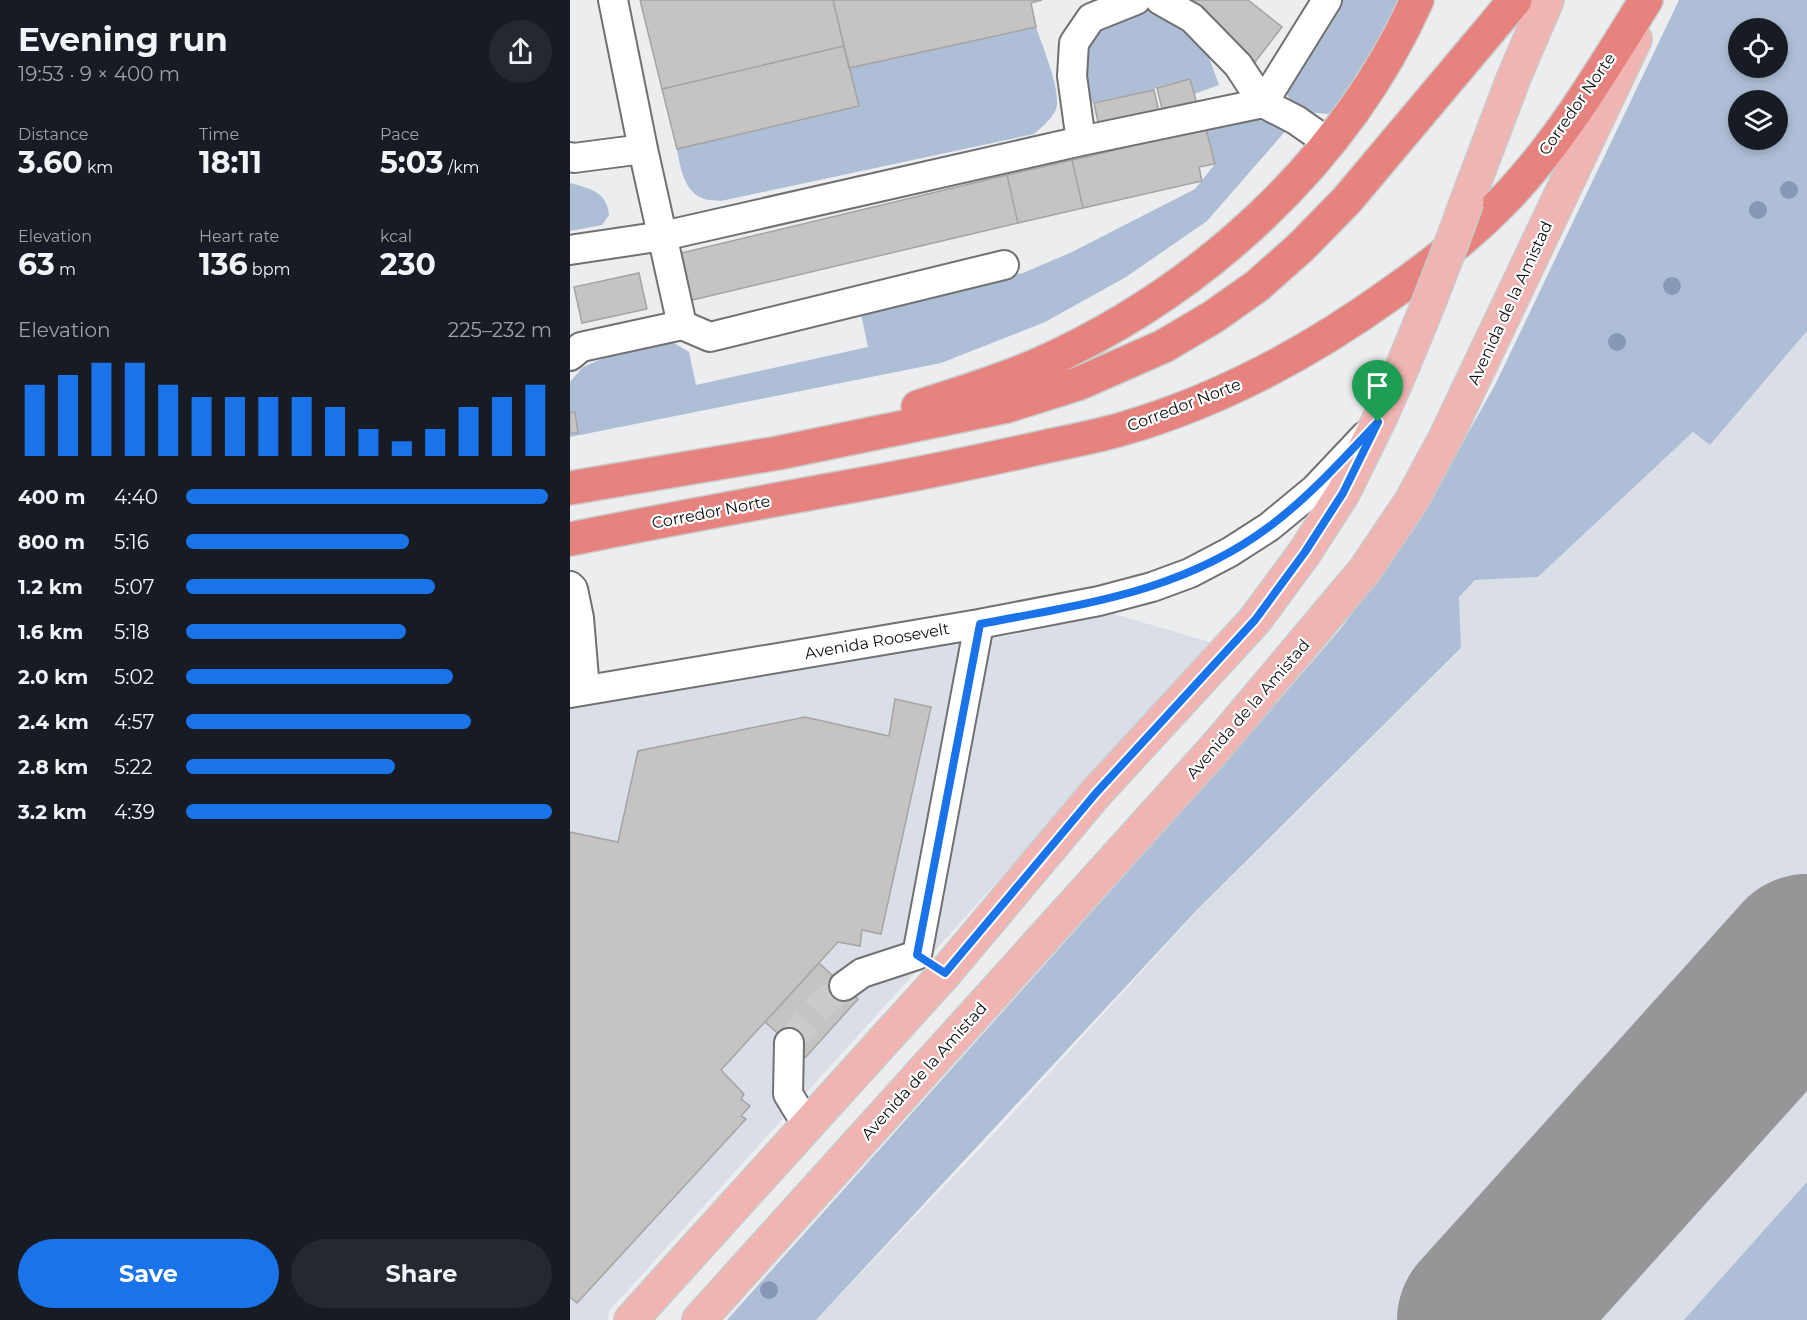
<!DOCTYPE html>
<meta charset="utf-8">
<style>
body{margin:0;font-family:Montserrat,sans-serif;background:#242831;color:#f1f3f6;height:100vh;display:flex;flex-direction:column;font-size:22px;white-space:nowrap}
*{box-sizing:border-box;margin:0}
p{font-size:20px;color:#9ea1a6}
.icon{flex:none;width:33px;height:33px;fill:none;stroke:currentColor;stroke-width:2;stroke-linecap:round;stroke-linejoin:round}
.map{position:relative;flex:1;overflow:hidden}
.side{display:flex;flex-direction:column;background:#171b24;width:570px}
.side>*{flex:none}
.tools{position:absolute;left:1158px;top:18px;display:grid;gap:12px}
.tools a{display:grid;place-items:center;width:60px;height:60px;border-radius:50%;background:#171b24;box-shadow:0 3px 9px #0003;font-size:30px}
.pin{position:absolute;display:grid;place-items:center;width:51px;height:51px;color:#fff;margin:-62px -26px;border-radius:50% 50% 50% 0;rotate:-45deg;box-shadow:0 0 6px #0007}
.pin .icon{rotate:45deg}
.round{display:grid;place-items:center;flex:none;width:63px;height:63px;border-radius:32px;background:#242831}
.headline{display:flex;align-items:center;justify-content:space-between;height:102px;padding:0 18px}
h1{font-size:33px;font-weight:700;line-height:45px}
.metrics{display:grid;grid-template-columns:repeat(3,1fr);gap:9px;height:102px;padding:6px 18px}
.metrics div{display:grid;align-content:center}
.metrics b{font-size:30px;font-weight:700}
.metrics small{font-size:16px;font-weight:400}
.metrics p{font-size:16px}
.chart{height:168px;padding:12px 18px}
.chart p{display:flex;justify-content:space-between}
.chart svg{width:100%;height:108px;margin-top:6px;stroke:#1a73e8;stroke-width:6}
.cta{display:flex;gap:12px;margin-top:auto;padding:12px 18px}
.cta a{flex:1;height:69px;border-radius:36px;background:#1a73e8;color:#fff;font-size:24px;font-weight:700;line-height:69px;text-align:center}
.cta a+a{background:#242831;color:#f1f3f6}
ul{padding:0 18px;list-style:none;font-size:20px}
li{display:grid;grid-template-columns:96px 72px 1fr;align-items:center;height:45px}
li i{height:15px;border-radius:8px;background:#1a73e8}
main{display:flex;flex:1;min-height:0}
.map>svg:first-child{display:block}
.built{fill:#dadfe7}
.green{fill:#aebed6;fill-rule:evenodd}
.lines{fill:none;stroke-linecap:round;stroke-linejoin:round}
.runway{stroke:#969698;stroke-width:174}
.building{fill:#c5c4c3;stroke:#a5a4a3;stroke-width:1.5}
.minor-tunnel{stroke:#cacbcd;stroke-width:28;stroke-dasharray:28 14;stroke-linecap:butt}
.minor-casing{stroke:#707172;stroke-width:32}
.major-casing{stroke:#cacaca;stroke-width:36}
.highway-casing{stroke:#cacaca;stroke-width:36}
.minor{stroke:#fff;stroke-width:28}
.major{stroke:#f0b5b2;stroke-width:33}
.highway{stroke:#e6837f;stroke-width:33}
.major-bridge-casing{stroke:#cacaca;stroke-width:36;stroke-linecap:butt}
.major-bridge{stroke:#f0b5b2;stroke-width:33}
.tree{fill:#8698b6}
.route-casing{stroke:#fff;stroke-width:12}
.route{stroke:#1a73e8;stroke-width:8}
.labels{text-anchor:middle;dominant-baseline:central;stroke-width:4.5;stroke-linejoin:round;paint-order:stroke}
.street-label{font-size:16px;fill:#0c0d0d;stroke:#fff}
</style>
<main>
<section class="side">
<div class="headline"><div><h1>Evening run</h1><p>19:53 · 9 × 400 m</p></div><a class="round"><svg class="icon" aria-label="share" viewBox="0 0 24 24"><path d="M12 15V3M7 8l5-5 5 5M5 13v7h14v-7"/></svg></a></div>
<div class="metrics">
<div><p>Distance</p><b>3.60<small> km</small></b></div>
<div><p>Time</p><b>18:11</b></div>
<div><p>Pace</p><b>5:03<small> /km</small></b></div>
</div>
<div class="metrics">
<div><p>Elevation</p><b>63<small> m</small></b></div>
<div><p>Heart rate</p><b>136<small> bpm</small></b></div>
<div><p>kcal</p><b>230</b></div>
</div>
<div class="chart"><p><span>Elevation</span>225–232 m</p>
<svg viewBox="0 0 160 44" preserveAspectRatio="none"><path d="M5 44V15M15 44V11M25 44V6M35 44V6M45 44V15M55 44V20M65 44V20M75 44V20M85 44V20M95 44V24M105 44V33M115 44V38M125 44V33M135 44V24M145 44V20M155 44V15"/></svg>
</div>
<ul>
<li><b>400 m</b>4:40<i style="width:99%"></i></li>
<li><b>800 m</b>5:16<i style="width:61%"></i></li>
<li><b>1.2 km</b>5:07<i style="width:68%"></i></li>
<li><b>1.6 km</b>5:18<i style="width:60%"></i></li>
<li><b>2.0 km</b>5:02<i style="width:73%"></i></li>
<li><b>2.4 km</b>4:57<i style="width:78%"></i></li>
<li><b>2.8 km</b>5:22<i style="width:57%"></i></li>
<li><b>3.2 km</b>4:39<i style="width:100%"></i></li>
</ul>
<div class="cta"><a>Save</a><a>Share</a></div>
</section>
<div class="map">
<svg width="1237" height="1320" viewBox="0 0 1237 1320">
<rect width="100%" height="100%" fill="#ecedef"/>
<path class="built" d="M1237,331V1320H246L421,1137L626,912L891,649L889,597L905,580L968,577L1123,432L1140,445Z
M544,614L643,643L39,1311L38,1320H0V693L431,637Z"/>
<path class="green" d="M765,0H829C809,41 789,79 760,114C735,112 725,114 714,88Z
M1109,0H1237V331L1140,445L1123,432L968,577L905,580L889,597L891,648L625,912L246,1320H157L662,755L771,628L845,528L926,383ZM1168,28H1208V68H1168ZM1168,100H1208V140H1168Z
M585,7L613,26L636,49L649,85L624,94L620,79L587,87L583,90L521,103L515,54L533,25Z
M466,27C472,45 492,92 486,109C482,119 472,127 464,134L151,201C146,200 137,201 132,198C114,191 110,166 107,149L288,106L279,68Z
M685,119L719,127L637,221L556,277L475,322L371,363L0,437V382L13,367L55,349L104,343L119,352L126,385L298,347L291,314L453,273L502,252L625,189L645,164L636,129Z
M0,183C20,189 37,191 39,215L32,225L0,231Z
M1237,1182V1320H1114Z"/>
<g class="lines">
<path class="runway" d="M914,1320L1237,961"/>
</g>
<path class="building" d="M70,0H263L274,46L92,89Z
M263,0H472L461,3L466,27L279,68Z
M606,0H678L712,27L685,62Z
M274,46L289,106L107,149L92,89Z
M620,79L627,104L593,113L587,88Z
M584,90L589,112L529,126L524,103Z
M636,129L645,164L629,167L632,181L513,208L502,160Z
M502,160L513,208L448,223L437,175Z
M437,175L448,223L118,301L107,254Z
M69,273L77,309L12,323L4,287Z
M5,412L8,433H0V413Z
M325,699L361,707L311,934L292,930L290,946L268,942L151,1070L174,1094L171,1099L180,1106L171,1116L176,1119L7,1303L0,1297V832L48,842L68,751L235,717L319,736Z
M249,963L288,999L235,1058L195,1022Z"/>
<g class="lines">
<path class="minor-tunnel" d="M219,1043L251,1005L274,986"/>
<defs>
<path id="minor" d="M590,0L622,18L668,65L693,103L757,0
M511,141L502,76L504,43L521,18L566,0
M0,157L4,158L73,149
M0,250L93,236L511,141L693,103L726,120L759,143
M112,325L140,337L434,265
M0,356L11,347L112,325L73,149L43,0
M0,586L3,589L9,618L15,690
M0,693L409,624L529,601L582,587L620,573L660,552L699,527L745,489L795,436
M274,986L292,973L347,955L409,624
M219,1043L218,1094L237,1125"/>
<path id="major" d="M897,201L944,77L977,0
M61,1320L375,973L526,793L685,620L735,552L773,493L808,422
M129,1320L647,746L795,570L842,500L876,437L1065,39"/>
<path id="highway" d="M348,407C390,393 432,381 472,363C632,291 775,161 847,0
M0,488L208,453L437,406L510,383L594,346L643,317L687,286L731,247L777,200L945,0
M0,539C101,519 203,500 304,482C363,471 420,459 478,446C503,441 528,436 552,429C649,401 740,352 822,293C863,264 903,233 938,196C993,138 1034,67 1076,0"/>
</defs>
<use href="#minor" class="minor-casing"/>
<use href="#major" class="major-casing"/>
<use href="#highway" class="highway-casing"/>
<use href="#minor" class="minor"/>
<use href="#major" class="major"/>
<use href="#highway" class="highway"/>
<defs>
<path id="major-bridge" d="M808,422C841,350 870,276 897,201"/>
</defs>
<use href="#major-bridge" class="major-bridge-casing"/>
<use href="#major-bridge" class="major-bridge"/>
</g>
<g class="tree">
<circle cx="1219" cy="190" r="9"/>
<circle cx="1188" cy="210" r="9"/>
<circle cx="1102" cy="286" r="9"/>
<circle cx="1047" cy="342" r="9"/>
<circle cx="199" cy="1290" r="9"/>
</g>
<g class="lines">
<defs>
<path id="route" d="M808,422L773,493L735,552L685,620L526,793L375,973L347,955L410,624C513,604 613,592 700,526C740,496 773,459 808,422Z"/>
</defs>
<use href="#route" class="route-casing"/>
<use href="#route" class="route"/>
</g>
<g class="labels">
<g class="street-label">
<text transform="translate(1007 104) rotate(-55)">Corredor Norte</text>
<text transform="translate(940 303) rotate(-65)">Avenida de la Amistad</text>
<text transform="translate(614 405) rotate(-21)">Corredor Norte</text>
<text transform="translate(141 512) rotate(-11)">Corredor Norte</text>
<text transform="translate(307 641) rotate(-10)">Avenida Roosevelt</text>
<text transform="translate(678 709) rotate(-49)">Avenida de la Amistad</text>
<text transform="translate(354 1071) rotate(-48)">Avenida de la Amistad</text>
</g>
</g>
</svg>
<div class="tools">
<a><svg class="icon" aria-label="locate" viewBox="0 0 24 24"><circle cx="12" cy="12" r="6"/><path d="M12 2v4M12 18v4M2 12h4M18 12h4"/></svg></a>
<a><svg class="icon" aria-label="layers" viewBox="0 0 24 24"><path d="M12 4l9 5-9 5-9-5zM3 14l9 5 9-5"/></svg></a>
</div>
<div class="pin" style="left:808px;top:422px;background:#1e9e55"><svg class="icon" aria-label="arrive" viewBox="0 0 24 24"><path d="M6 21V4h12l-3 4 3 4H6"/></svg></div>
</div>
</main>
